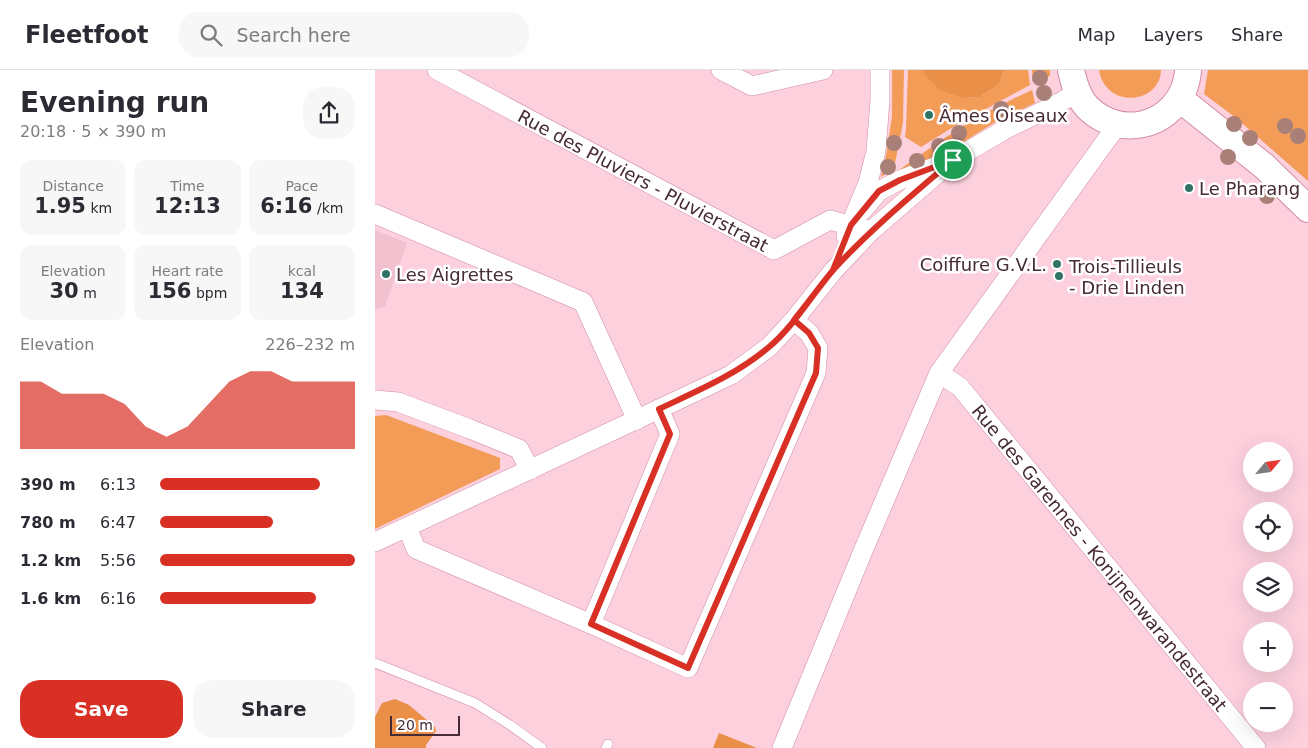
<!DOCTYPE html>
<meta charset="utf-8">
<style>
body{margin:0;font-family:"DejaVu Sans",sans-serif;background:#f7f7f7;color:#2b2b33;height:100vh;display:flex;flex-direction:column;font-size:19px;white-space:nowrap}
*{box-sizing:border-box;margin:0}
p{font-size:16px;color:#7c7c81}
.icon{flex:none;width:28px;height:28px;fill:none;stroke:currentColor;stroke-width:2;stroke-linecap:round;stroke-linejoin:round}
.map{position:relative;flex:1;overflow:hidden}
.details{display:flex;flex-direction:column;background:#fff;width:375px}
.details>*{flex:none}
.needle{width:32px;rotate:61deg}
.tools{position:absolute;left:868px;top:372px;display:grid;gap:10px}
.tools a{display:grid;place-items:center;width:50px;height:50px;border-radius:50%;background:#fff;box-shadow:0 5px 20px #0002;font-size:25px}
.scale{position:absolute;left:15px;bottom:12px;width:70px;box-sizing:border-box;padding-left:5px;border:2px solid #462a34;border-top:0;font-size:14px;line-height:18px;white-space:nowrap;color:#462a34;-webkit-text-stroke:4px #fff;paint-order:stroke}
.pin{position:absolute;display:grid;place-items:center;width:42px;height:42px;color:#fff;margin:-21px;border:2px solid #fff;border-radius:50%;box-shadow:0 1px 5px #0007}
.round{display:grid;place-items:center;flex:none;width:52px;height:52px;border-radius:20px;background:#f7f7f7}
.headline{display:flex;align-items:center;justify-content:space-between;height:85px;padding:0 20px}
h1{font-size:28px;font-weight:600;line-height:38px}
.stats{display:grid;grid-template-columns:repeat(3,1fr);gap:8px;height:85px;padding:5px 20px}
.stats div{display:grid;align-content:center;border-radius:12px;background:#f7f7f7;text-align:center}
.stats b{font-size:21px;font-weight:600}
.stats small{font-size:14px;font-weight:400}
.stats p{font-size:14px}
.chart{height:140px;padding:10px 20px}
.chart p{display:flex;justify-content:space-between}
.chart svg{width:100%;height:90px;margin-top:5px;fill:#d93025;opacity:.7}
.cta{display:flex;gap:10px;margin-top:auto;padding:10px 20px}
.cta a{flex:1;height:58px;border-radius:20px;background:#d93025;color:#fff;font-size:20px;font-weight:600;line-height:58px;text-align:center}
.cta a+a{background:#f7f7f7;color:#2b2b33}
ul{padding:0 20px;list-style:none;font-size:16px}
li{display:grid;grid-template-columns:80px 60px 1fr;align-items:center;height:38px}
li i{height:12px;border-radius:6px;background:#d93025}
header{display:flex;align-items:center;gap:30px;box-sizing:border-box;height:70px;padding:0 25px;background:#fff;border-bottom:1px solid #e1e1e2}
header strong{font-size:24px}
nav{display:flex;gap:28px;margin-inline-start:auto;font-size:18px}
.search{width:350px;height:45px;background:#f7f7f7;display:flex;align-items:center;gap:12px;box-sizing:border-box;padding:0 18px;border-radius:20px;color:#7c7c81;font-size:19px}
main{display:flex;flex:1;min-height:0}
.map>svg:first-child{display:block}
.built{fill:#f1c1d0}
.green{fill:#f39c58}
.forest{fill:#e98f47}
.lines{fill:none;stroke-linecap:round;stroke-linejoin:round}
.lane-casing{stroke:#d18ca4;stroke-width:10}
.street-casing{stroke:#d18ca4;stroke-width:20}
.secondary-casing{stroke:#d18ca4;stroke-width:28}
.lane{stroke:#fff;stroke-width:9}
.street{stroke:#fff;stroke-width:19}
.secondary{stroke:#fff;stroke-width:26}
.tree{fill:#a98077}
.route-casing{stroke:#fff;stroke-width:10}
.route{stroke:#d93025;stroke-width:6}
.poi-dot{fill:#307365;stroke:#fff;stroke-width:2}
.labels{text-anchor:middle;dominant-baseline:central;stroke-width:5;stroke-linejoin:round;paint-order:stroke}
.poi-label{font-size:18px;fill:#462a34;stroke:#fff;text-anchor:start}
.street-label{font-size:18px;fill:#462a34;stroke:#fff}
</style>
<header>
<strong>Fleetfoot</strong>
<div class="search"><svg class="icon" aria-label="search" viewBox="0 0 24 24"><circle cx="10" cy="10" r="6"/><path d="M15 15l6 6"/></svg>Search here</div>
<nav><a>Map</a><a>Layers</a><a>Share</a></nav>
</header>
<main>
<section class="details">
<div class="headline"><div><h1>Evening run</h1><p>20:18 · 5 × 390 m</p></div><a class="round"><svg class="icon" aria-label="share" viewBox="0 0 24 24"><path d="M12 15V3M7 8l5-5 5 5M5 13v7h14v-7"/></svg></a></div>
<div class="stats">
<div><p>Distance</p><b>1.95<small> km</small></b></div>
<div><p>Time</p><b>12:13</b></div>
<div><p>Pace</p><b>6:16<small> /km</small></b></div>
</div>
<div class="stats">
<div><p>Elevation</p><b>30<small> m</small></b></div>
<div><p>Heart rate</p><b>156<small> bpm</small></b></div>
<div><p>kcal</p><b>134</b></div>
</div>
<div class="chart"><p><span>Elevation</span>226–232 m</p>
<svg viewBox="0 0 160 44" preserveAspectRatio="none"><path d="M0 44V11L10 11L20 17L30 17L40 17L50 22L60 33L70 38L80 33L90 22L100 11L110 6L120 6L130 11L140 11L150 11L160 11V44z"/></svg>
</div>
<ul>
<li><b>390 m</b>6:13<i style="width:82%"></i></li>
<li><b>780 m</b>6:47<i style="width:58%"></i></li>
<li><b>1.2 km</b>5:56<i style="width:100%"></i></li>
<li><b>1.6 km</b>6:16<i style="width:80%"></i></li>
</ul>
<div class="cta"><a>Save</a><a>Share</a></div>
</section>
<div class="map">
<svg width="933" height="678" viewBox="0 0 933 678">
<rect width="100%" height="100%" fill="#fdd0de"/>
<path class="built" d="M0,160L32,173L10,236L0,240Z"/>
<path class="green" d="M517,0H529L528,53L519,98L506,107L511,86L517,47Z
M533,0H548L551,5L588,28L605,27L624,14L629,0H653L655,15L583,54L546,77L530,67L531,59Z
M657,0H675V6L658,12Z
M724,0H786C785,34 731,40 724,0Z
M833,0H933V111L861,48L829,24Z
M657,20L660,33L622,51L548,97L513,108C534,93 554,78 576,64C601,47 629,33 657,20Z
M11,345L125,388V399L0,459V346Z"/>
<path class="forest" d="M548,0H629L624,14L605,27L588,28L565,20L550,5Z
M20,629L34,635L60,657L61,661L51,675V678H0V647L7,633Z
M344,663L382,678H338Z"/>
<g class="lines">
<defs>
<path id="lane" d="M0,593L100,633L135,655L167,678
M231,678L233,674"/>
<g id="street">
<path id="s1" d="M62,0L399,180L455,150L496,161"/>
<path d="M346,0L377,16L448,0"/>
<path d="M487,141L504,121L525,110L565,95"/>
<path d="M0,144L208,232L262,350"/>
<path d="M471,166L493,113L501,81L505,30V0"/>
<path id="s2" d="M564,303L585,317L881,678"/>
<path d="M0,330L23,332L95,359L144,379L155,400"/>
<path d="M32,457L41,479L216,554L313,598L441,303L443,278L434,263L419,250"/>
<path d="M0,472L284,339L356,305L394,277L419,250L459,200L496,161L578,90L629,60L686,32L702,22"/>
<path d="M216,554L295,364L284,339"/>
<path d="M407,678L488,481L564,303L730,72L743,55"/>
</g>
<path id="secondary" d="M696,0C699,14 703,28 713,38C744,68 793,58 809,19C811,12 813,7 813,0
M805,29L889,96L933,139"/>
</defs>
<use href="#lane" class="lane-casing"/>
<use href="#street" class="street-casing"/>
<use href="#secondary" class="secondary-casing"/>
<use href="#lane" class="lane"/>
<use href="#street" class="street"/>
<use href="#secondary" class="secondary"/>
</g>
<g class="tree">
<circle cx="665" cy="8" r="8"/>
<circle cx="669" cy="23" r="8"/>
<circle cx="626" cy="39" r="8"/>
<circle cx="859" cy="54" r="8"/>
<circle cx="910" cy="56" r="8"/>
<circle cx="584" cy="63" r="8"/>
<circle cx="923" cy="66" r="8"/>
<circle cx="875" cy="68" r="8"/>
<circle cx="519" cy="73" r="8"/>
<circle cx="564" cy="76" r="8"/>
<circle cx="853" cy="87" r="8"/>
<circle cx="542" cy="91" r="8"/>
<circle cx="513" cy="97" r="8"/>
<circle cx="892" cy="126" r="8"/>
</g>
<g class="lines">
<defs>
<path id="route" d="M578,90C537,125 496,159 460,198C437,224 420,255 394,277C361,305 322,321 284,339L295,364L216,554L313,598L441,303L443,278L434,263L419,250L458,200L476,155L504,121L525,110L578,90"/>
</defs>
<use href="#route" class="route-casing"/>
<use href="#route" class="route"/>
</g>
<g class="poi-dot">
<circle cx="554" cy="45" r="5"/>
<circle cx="814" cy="118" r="5"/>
<circle cx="682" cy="194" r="5"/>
<circle cx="11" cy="204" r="5"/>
<circle cx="684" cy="206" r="5"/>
</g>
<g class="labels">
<g class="poi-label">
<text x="564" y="45">Âmes Oiseaux</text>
<text x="824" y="118">Le Pharang</text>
<text x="672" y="194" text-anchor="end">Coiffure G.V.L.</text>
<text x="694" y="196">Trois-Tillieuls<tspan x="694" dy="21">- Drie Linden</tspan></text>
<text x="21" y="204">Les Aigrettes</text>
</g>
<g class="street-label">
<text stroke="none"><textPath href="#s1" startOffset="234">Rue des Pluviers - Pluvierstraat</textPath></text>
<text stroke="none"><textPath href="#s2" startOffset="246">Rue des Garennes - Konijnenwarandestraat</textPath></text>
</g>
</g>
</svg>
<div class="tools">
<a><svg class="needle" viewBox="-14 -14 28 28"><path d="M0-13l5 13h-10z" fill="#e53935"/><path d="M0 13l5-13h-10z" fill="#7c7c81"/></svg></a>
<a><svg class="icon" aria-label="locate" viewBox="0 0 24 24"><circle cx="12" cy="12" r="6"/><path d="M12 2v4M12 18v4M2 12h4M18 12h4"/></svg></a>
<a><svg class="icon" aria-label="layers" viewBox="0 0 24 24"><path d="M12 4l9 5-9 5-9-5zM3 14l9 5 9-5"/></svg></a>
<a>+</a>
<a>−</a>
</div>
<div class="scale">20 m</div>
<div class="pin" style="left:578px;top:90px;background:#1e9e55"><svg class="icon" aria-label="arrive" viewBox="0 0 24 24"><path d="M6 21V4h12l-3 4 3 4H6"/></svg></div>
</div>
</main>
